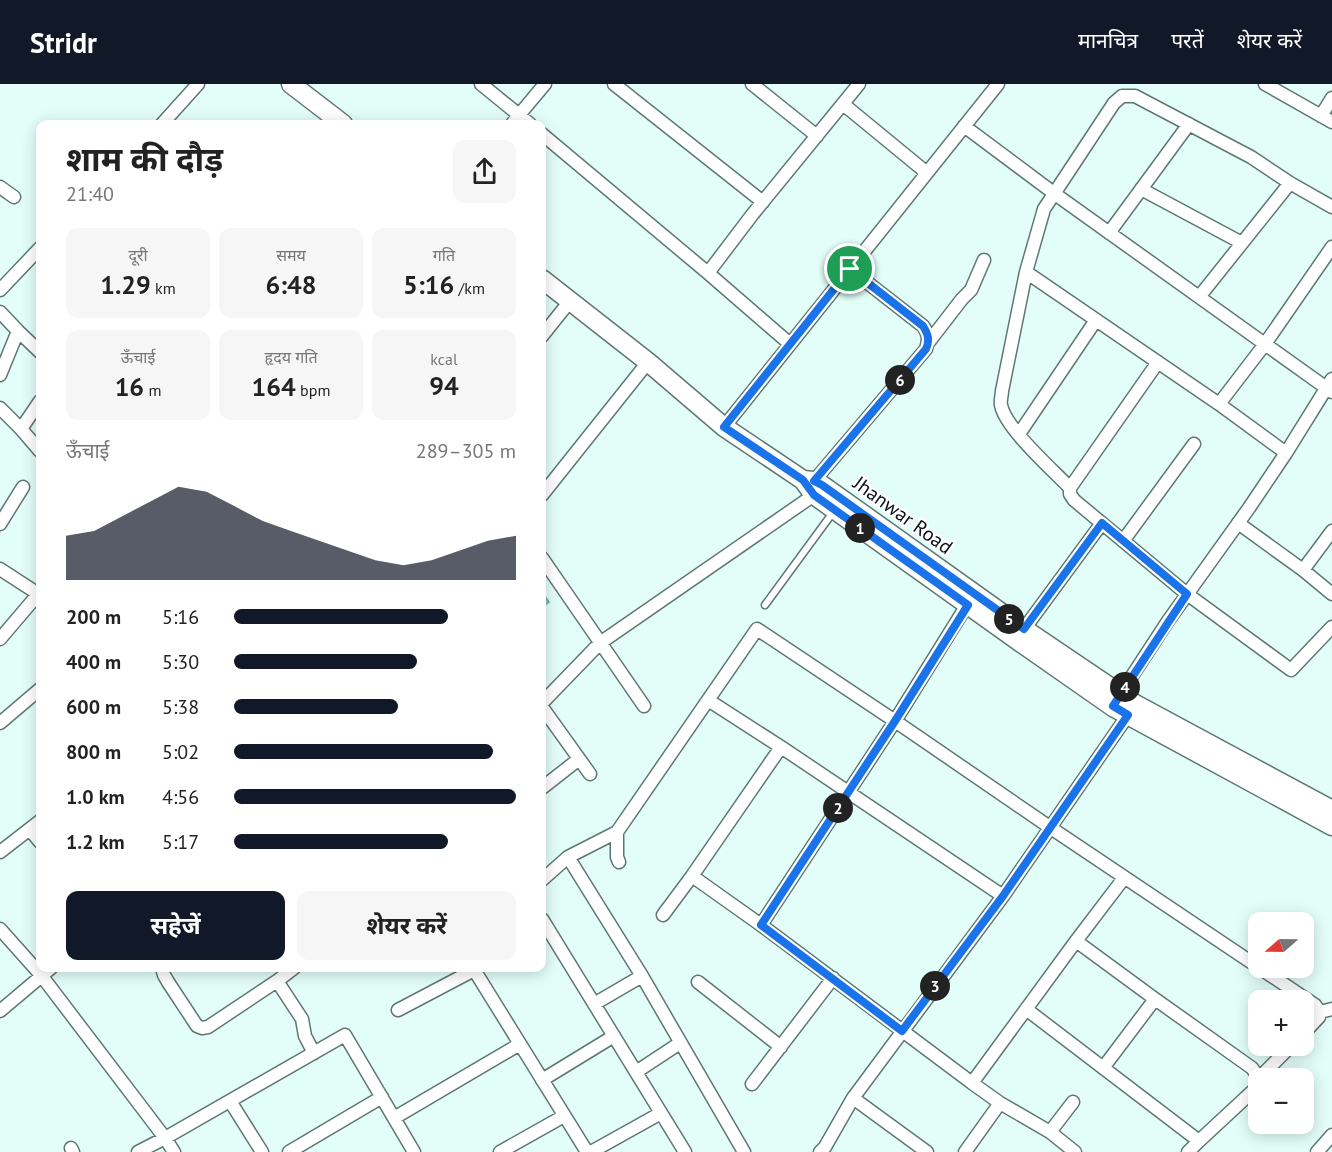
<!DOCTYPE html>
<html lang="hi">
<meta charset="utf-8">
<style>
body{margin:0;font-family:"PT Sans","Noto Sans Devanagari",sans-serif;background:#f6f6f6;color:#222;height:100vh;display:flex;flex-direction:column;font-size:22px;white-space:nowrap}
*{box-sizing:border-box;margin:0}
p{font-size:20px;color:#767676}
.icon{flex:none;width:33px;height:33px;fill:none;stroke:currentColor;stroke-width:2;stroke-linecap:round;stroke-linejoin:round}
.map{position:relative;flex:1;overflow:hidden}
.details{position:absolute;left:36px;top:36px;width:510px;height:852px;display:flex;flex-direction:column;background:#fff;border-radius:12px;box-shadow:0 3px 15px #0003}
.details>*{flex:none}
.needle{width:39px;rotate:250deg}
.buttons{position:absolute;left:1248px;top:828px;display:grid;gap:12px}
.buttons a{display:grid;place-items:center;width:66px;height:66px;border-radius:12px;background:#fff;box-shadow:0 3px 15px #0003;font-size:30px}
.pin{position:absolute;display:grid;place-items:center;width:51px;height:51px;color:#fff;margin:-26px;border:3px solid #fff;border-radius:50%;box-shadow:0 2px 6px #0007}
.km{position:absolute;width:30px;height:30px;margin:-15px;border-radius:50%;background:#222;color:#fff;font-size:16px;line-height:30px;text-align:center}
.round{display:grid;place-items:center;flex:none;width:63px;height:63px;border-radius:12px;background:#f6f6f6}
.overview{display:flex;align-items:center;justify-content:space-between;height:102px;padding:0 30px}
h1{font-size:33px;font-weight:700;line-height:45px}
.metrics{display:grid;grid-template-columns:repeat(3,1fr);gap:9px;height:102px;padding:6px 30px}
.metrics div{display:grid;align-content:center;border-radius:12px;background:#f6f6f6;text-align:center}
.metrics b{font-size:26px;font-weight:700}
.metrics small{font-size:16px;font-weight:400}
.metrics p{font-size:16px}
.chart{height:168px;padding:12px 30px}
.chart p{display:flex;justify-content:space-between}
.chart svg{width:100%;height:108px;margin-top:6px;fill:#111827;opacity:.7}
.cta{display:flex;gap:12px;margin-top:auto;padding:12px 30px}
.cta a{flex:1;height:69px;border-radius:12px;background:#111827;color:#fff;font-size:24px;font-weight:700;line-height:69px;text-align:center}
.cta a+a{background:#f6f6f6;color:#222}
ul{padding:0 30px;list-style:none;font-size:20px}
li{display:grid;grid-template-columns:96px 72px 1fr;align-items:center;height:45px}
li i{height:15px;border-radius:8px;background:#111827}
header{display:flex;align-items:center;gap:36px;box-sizing:border-box;height:84px;padding:0 30px;background:#111827;color:#fff}
header strong{font-size:28px}
nav{display:flex;gap:33px;margin-inline-start:auto;font-size:21px}
.map>svg:first-child{display:block}
.building{fill:#7bcfe1;stroke:#839ba1;stroke-width:1.5}
.lines{fill:none;stroke-linecap:round;stroke-linejoin:round}
.lane-casing{stroke:#5f7773;stroke-width:9}
.street-casing{stroke:#5f7773;stroke-width:15}
.secondary-casing{stroke:#5f7773;stroke-width:21}
.lane{stroke:#fff;stroke-width:6}
.street{stroke:#fff;stroke-width:12}
.secondary{stroke:#fff;stroke-width:18}
.route-casing{stroke:#fff;stroke-width:12}
.route{stroke:#1a73e8;stroke-width:8}
.labels{text-anchor:middle;dominant-baseline:central;stroke-width:4.5;stroke-linejoin:round;paint-order:stroke}
.street-label{font-size:20px;fill:#0a1412;stroke:#fff}
</style>
<header>
<strong>Stridr</strong>
<nav><a>मानचित्र</a><a>परतें</a><a>शेयर करें</a></nav>
</header>
<div class="map">
<svg width="1332" height="1068" viewBox="0 0 1332 1068">
<rect width="100%" height="100%" fill="#e3fef9"/>
<path class="building" d="M542,508L549,518L542,523Z"/>
<g class="lines">
<defs>
<path id="lane" d="M765,521L834,427"/>
<path id="street" d="M481,0L519,31L545,0
M614,0L763,118
M752,0L817,52
M1265,0L1332,38
M843,20L927,89
M1321,32L1332,14
M162,40L198,0
M512,40L519,31L530,40
M964,42L1055,110L1332,308
M542,50L708,189
M0,103L14,113
M1141,105L1242,159
M1109,149L1189,40
M1026,188L1219,320L1265,260L1332,163
M0,206L40,164
M1199,213L1290,99
M0,228L18,247L0,291
M18,247L40,268
M542,252L570,217
M928,259L962,215L971,206L984,176
M790,260L708,189L752,131L859,0
M1158,278L1070,404V410L1074,416L1187,510L1291,586L1332,543
M1219,320L1286,369
M0,324L21,345L40,317
M724,343L998,0
M21,345L40,367
M1019,350L1096,236
M814,397L926,265C929,256 929,250 923,242L850,185
M1070,404C1053,386 1005,344 1001,321C1000,317 1002,311 1002,307L1026,188L1044,125L1114,19L1122,12H1135L1251,73L1290,99L1332,123
M542,411L648,278
M1238,439L1303,486L1332,510
M0,440L23,403
M1123,457L1194,360
M542,474L644,622
M0,485L40,511
M1303,486L1332,447
M967,521L895,637L761,841L972,999
M1024,545L1102,439
M0,555L40,508
M1117,615L1168,537L1249,424L1286,369L1332,295
M708,616L781,663
M542,619L600,559L814,411
M542,623L590,690
M0,639L40,605
M542,704L579,675
M30,746L40,758
M617,748L757,545L895,637L1051,744L1315,921L1320,928L1319,933L1304,949
M0,768L40,737
M568,773L642,892L744,1068
M542,796L568,773L617,748V773L619,778
M663,831L692,792
M542,835L685,1068
M761,841L692,792L781,663L1003,812
M0,845L41,891L165,1054L174,1068
M1076,857L1155,915L1252,984L1259,994
M162,884L164,891L168,898L197,942L202,944L208,943L277,897L294,884
M473,884L587,1068
M277,897L302,935L305,952L314,969
M698,898L781,963
M594,920L642,892
M1026,925L1199,1057L1188,1068
M398,926L474,886
M0,927L51,884
M1320,928L1332,925
M1103,984L1155,915
M636,988L680,959
M1259,994L1291,962
M542,996L614,952
M752,1000L833,894
M853,1014L1003,812L1128,631
M230,1017L262,1068
M1000,1019L1050,1048L1075,1068
M394,1034L520,960
M1050,1048L1073,1018
M1199,1057L1255,1005L1258,998
M71,1064L73,1068
M138,1068L165,1054L345,951L414,1068
M289,1068L382,1013
M500,1068L564,1032
M591,1068L661,1029
M820,1068L825,1063L853,1014L927,1068
M965,1068L1000,1019L972,999L1076,857L1124,794
M1317,1068L1332,1051"/>
<path id="secondary" d="M291,0L343,40
M542,195L648,278L724,343L803,396L814,411L1017,556L1113,623L1332,742
M803,396L814,397L822,401L1024,545L1135,620L1332,726"/>
</defs>
<use href="#lane" class="lane-casing"/>
<use href="#street" class="street-casing"/>
<use href="#secondary" class="secondary-casing"/>
<use href="#lane" class="lane"/>
<use href="#street" class="street"/>
<use href="#secondary" class="secondary"/>
</g>
<g class="lines">
<defs>
<path id="route" d="M850,185L923,242C928,250 930,256 926,265L814,397L822,401L1024,545L1102,439L1187,510L1113,622L1128,631L1003,812L902,947L761,841L895,637L968,521L814,411L803,396L724,343Z"/>
</defs>
<use href="#route" class="route-casing"/>
<use href="#route" class="route"/>
</g>
<g class="labels">
<g class="street-label">
<text transform="translate(903 431) rotate(36)">Jhanwar Road</text>
</g>
</g>
</svg>
<div class="buttons">
<a><svg class="needle" viewBox="-14 -14 28 28"><path d="M0-13l5 13h-10z" fill="#e53935"/><path d="M0 13l5-13h-10z" fill="#767676"/></svg></a>
<a>+</a>
<a>−</a>
</div>
<div class="pin" style="left:850px;top:185px;background:#1e9e55"><svg class="icon" aria-label="arrive" viewBox="0 0 24 24"><path d="M6 21V4h12l-3 4 3 4H6"/></svg></div>
<b class="km" style="left:860px;top:444px">1</b>
<b class="km" style="left:838px;top:724px">2</b>
<b class="km" style="left:935px;top:902px">3</b>
<b class="km" style="left:1125px;top:603px">4</b>
<b class="km" style="left:1009px;top:535px">5</b>
<b class="km" style="left:900px;top:296px">6</b>
<section class="details">
<div class="overview"><div><h1>शाम की दौड़</h1><p>21:40</p></div><a class="round"><svg class="icon" aria-label="share" viewBox="0 0 24 24"><path d="M12 15V3M7 8l5-5 5 5M5 13v7h14v-7"/></svg></a></div>
<div class="metrics">
<div><p>दूरी</p><b>1.29<small> km</small></b></div>
<div><p>समय</p><b>6:48</b></div>
<div><p>गति</p><b>5:16<small> /km</small></b></div>
</div>
<div class="metrics">
<div><p>ऊँचाई</p><b>16<small> m</small></b></div>
<div><p>हृदय गति</p><b>164<small> bpm</small></b></div>
<div><p>kcal</p><b>94</b></div>
</div>
<div class="chart"><p><span>ऊँचाई</span>289–305 m</p>
<svg viewBox="0 0 160 44" preserveAspectRatio="none"><path d="M0 44V26L10 24L20 18L30 12L40 6L50 8L60 14L70 20L80 24L90 28L100 32L110 36L120 38L130 36L140 32L150 28L160 26V44z"/></svg>
</div>
<ul>
<li><b>200 m</b>5:16<i style="width:76%"></i></li>
<li><b>400 m</b>5:30<i style="width:65%"></i></li>
<li><b>600 m</b>5:38<i style="width:58%"></i></li>
<li><b>800 m</b>5:02<i style="width:92%"></i></li>
<li><b>1.0 km</b>4:56<i style="width:100%"></i></li>
<li><b>1.2 km</b>5:17<i style="width:76%"></i></li>
</ul>
<div class="cta"><a>सहेजें</a><a>शेयर करें</a></div>
</section>
</div>
